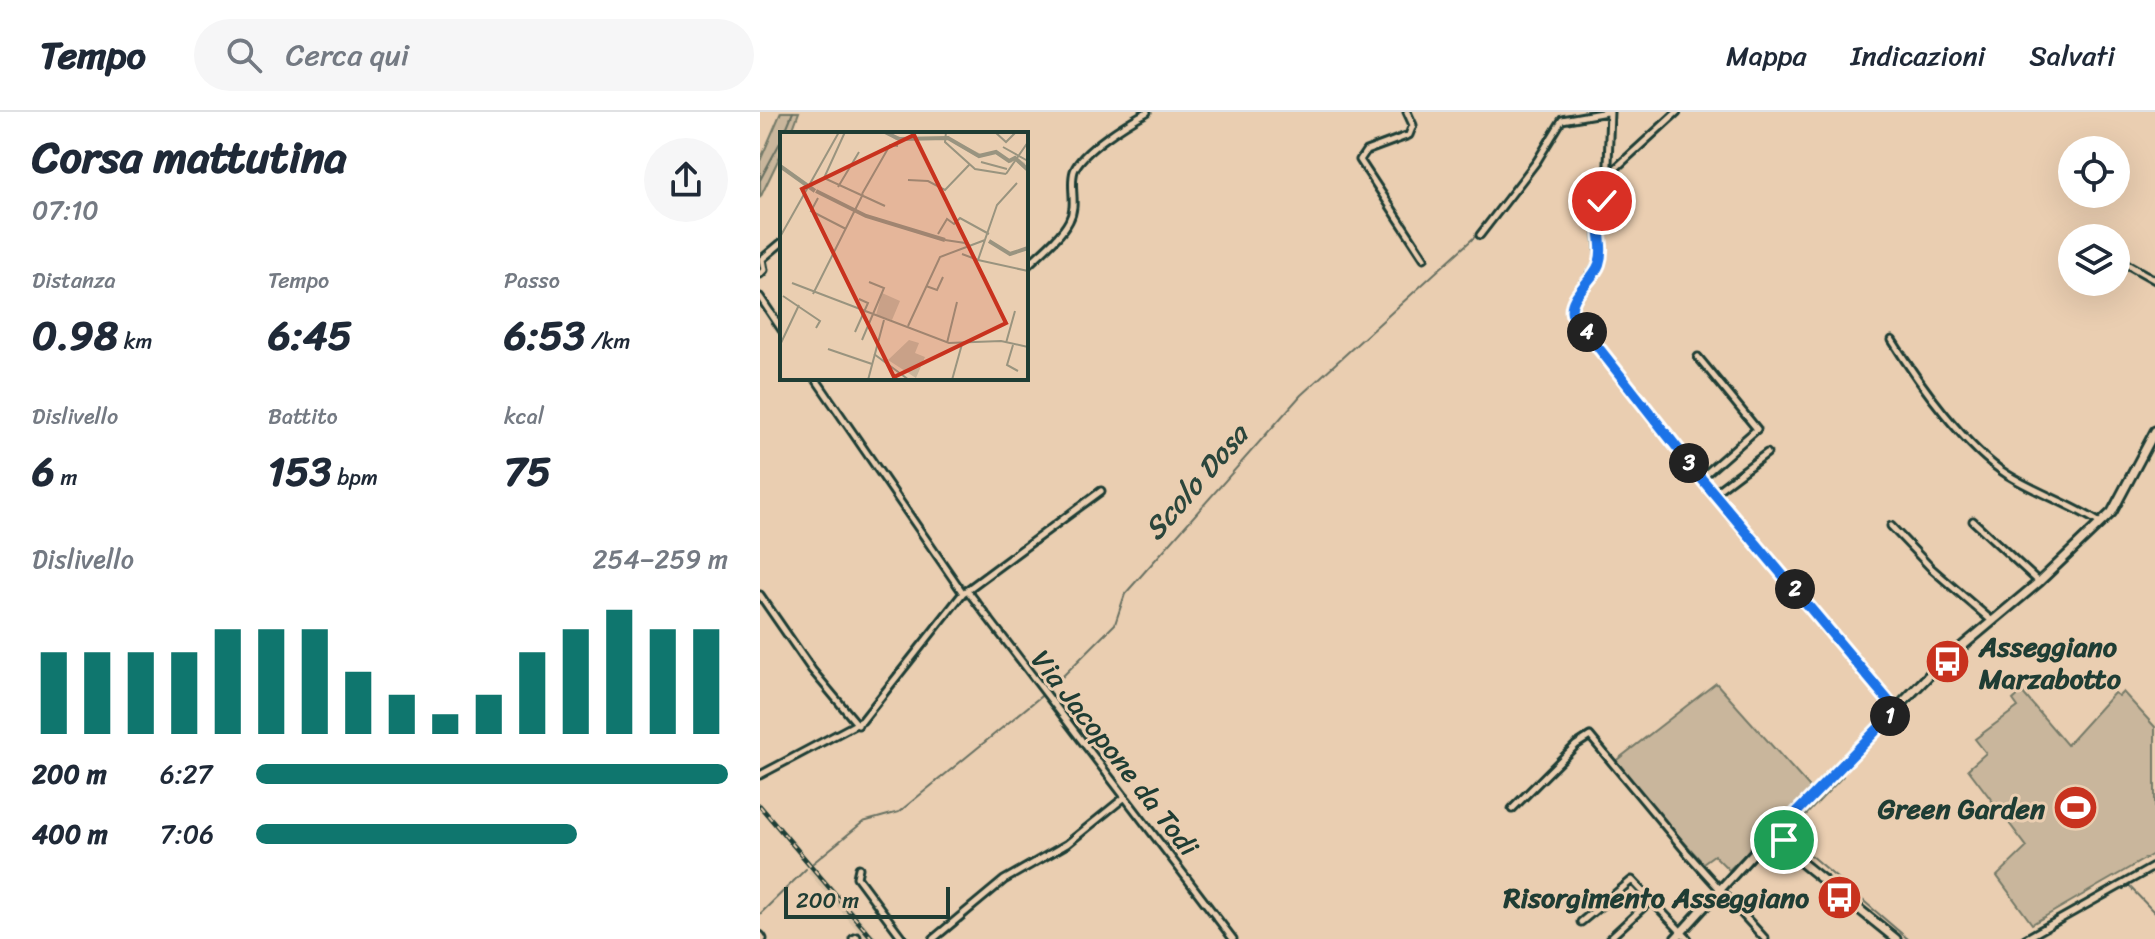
<!DOCTYPE html>
<html lang="it">
<meta charset="utf-8">
<style>
body{margin:0;font-family:Sriracha,sans-serif;background:#f6f6f7;color:#1f2937;height:100vh;display:flex;flex-direction:column;font-size:30px;white-space:nowrap}
*{box-sizing:border-box;margin:0}
p{font-size:26px;color:#747a83}
.icon{flex:none;width:44px;height:44px;fill:none;stroke:currentColor;stroke-width:2;stroke-linecap:round;stroke-linejoin:round}
.map{position:relative;flex:1;overflow:hidden}
.drawer{display:flex;flex-direction:column;background:#fff;width:760px}
.drawer>*{flex:none}
.tools{position:absolute;left:1298px;top:24px;display:grid;gap:16px}
.tools a{display:grid;place-items:center;width:72px;height:72px;border-radius:50%;background:#fff;box-shadow:0 8px 32px #0002;font-size:40px}
.scale{position:absolute;left:24px;bottom:20px;width:166px;box-sizing:border-box;padding-left:8px;border:4px solid #1f3d34;border-top:0;font-size:22px;line-height:28px;white-space:nowrap;color:#1f3d34;-webkit-text-stroke:6px #eaceb1;paint-order:stroke}
.pin{position:absolute;display:grid;place-items:center;width:68px;height:68px;color:#fff;margin:-34px;border:4px solid #fff;border-radius:50%;box-shadow:0 2px 8px #0007}
.km{position:absolute;width:40px;height:40px;margin:-20px;border-radius:50%;background:#222;color:#fff;font-size:22px;line-height:40px;text-align:center}
.round{display:grid;place-items:center;flex:none;width:84px;height:84px;border-radius:42px;background:#f6f6f7}
.headline{display:flex;align-items:center;justify-content:space-between;height:136px;padding:0 32px}
h1{font-size:44px;font-weight:800;line-height:60px}
.metrics{display:grid;grid-template-columns:repeat(3,1fr);gap:12px;height:136px;padding:8px 32px}
.metrics div{display:grid;align-content:center}
.metrics b{font-size:40px;font-weight:800}
.metrics small{font-size:22px;font-weight:400}
.metrics p{font-size:22px}
.chart{height:224px;padding:16px 32px}
.chart p{display:flex;justify-content:space-between}
.chart svg{width:100%;height:144px;margin-top:8px;stroke:#0f766e;stroke-width:6}
ul{padding:0 32px;list-style:none;font-size:26px}
li{display:grid;grid-template-columns:128px 96px 1fr;align-items:center;height:60px}
li i{height:20px;border-radius:10px;background:#0f766e}
header{display:flex;align-items:center;gap:48px;box-sizing:border-box;height:112px;padding:0 40px;background:#fff;border-bottom:2px solid #e0e1e3}
header strong{font-size:38px}
nav{display:flex;gap:44px;margin-inline-start:auto;font-size:28px}
.search{width:560px;height:72px;background:#f6f6f7;display:flex;align-items:center;gap:20px;box-sizing:border-box;padding:0 28px;border-radius:44px;color:#747a83;font-size:30px}
main{display:flex;flex:1;min-height:0}
.map>svg:first-child{display:block}
.built{fill:#d9c2a6}
.green{fill:#c9b69c;stroke:#747a68;stroke-width:2}
.lines{fill:none;stroke-linecap:round;stroke-linejoin:round}
.stream{stroke:#687162;stroke-width:2}
.street-casing{stroke:#1f3d34;stroke-width:11}
.secondary-casing{stroke:#1f3d34;stroke-width:13}
.street{stroke:#eaceb1;stroke-width:5}
.secondary{stroke:#eaceb1;stroke-width:7}
.rail-casing{stroke:#1f3d34;stroke-width:5}
.rail{stroke:#eaceb1;stroke-width:2;stroke-dasharray:6;stroke-linecap:butt}
.route-casing{stroke:#fff;stroke-width:16}
.route{stroke:#1a73e8;stroke-width:10}
.labels{text-anchor:middle;dominant-baseline:central;stroke-width:6;stroke-linejoin:round;paint-order:stroke}
.poi-label{font-size:28px;font-weight:bold;fill:#1f3d34;stroke:#eaceb1;text-anchor:end}
.street-label{font-size:28px;fill:#1f3d34;stroke:#eaceb1}
.water-label{font-size:30px;font-style:italic;fill:#2b463c;stroke:#eaceb1}
.inset-river{fill:none;stroke:#999480;stroke-width:4}
.inset-road{fill:none;stroke:#99947f;stroke-width:2}
.view{fill:#c8321e;fill-opacity:0.15;stroke:#c8321e;stroke-width:4}
.inset-edge{fill:none;stroke:#1f3d34;stroke-width:4}
</style>
<header>
<strong>Tempo</strong>
<div class="search"><svg class="icon" aria-label="search" viewBox="0 0 24 24"><circle cx="10" cy="10" r="6"/><path d="M15 15l6 6"/></svg>Cerca qui</div>
<nav><a>Mappa</a><a>Indicazioni</a><a>Salvati</a></nav>
</header>
<main>
<section class="drawer">
<div class="headline"><div><h1>Corsa mattutina</h1><p>07:10</p></div><a class="round"><svg class="icon" aria-label="share" viewBox="0 0 24 24"><path d="M12 15V3M7 8l5-5 5 5M5 13v7h14v-7"/></svg></a></div>
<div class="metrics">
<div><p>Distanza</p><b>0.98<small> km</small></b></div>
<div><p>Tempo</p><b>6:45</b></div>
<div><p>Passo</p><b>6:53<small> /km</small></b></div>
</div>
<div class="metrics">
<div><p>Dislivello</p><b>6<small> m</small></b></div>
<div><p>Battito</p><b>153<small> bpm</small></b></div>
<div><p>kcal</p><b>75</b></div>
</div>
<div class="chart"><p><span>Dislivello</span>254–259 m</p>
<svg viewBox="0 0 160 44" preserveAspectRatio="none"><path d="M5 44V19M15 44V19M25 44V19M35 44V19M45 44V12M55 44V12M65 44V12M75 44V25M85 44V32M95 44V38M105 44V32M115 44V19M125 44V12M135 44V6M145 44V12M155 44V12"/></svg>
</div>
<ul>
<li><b>200 m</b>6:27<i style="width:100%"></i></li>
<li><b>400 m</b>7:06<i style="width:68%"></i></li>
</ul>
</section>
<div class="map">
<svg width="1395" height="827" viewBox="0 0 1395 827">
<rect width="100%" height="100%" fill="#eaceb1"/>
<filter id="ink" filterUnits="userSpaceOnUse"><feTurbulence type="fractalNoise" baseFrequency=".0125" numOctaves="2"/><feDisplacementMap in="SourceGraphic" scale="16" xChannelSelector="R" yChannelSelector="G"/><feConvolveMatrix kernelMatrix="1 2 1 2 8 2 1 2 1" color-interpolation-filters="sRGB"/></filter>
<g filter="url(#ink)">
<path class="built" d="M55,754L118,827H105L48,760Z"/>
<path class="green" d="M21,0H39L31,22H22V40L0,86V49Z
M956,571L1049,675V680L969,758L954,743L943,751L853,651Z
M1262,580L1307,633L1354,581L1359,584L1363,580L1395,615V741L1272,812L1237,764L1267,735L1208,657L1226,641L1215,627L1258,595L1253,588Z"/>
<g class="lines">
<path class="stream" d="M795,15L803,3L830,1
M24,22L33,0
M0,68L22,27
M1083,664L1043,706L1036,731L1148,827
M53,751L103,710L139,700L291,576L355,512L365,482L541,283L719,121
M415,756L426,770
M427,772L469,827
M1368,773L1395,801
M0,802L46,757
M201,810L234,781
M184,824L197,813"/>
<defs>
<path id="street" d="M647,0L653,13L649,23L606,39L600,48L664,146
M850,0L847,77L837,113L840,149L813,188L811,199L937,361L1136,598
M849,72L857,55L917,0
M720,123L777,49L802,8L847,0
M1356,146L1395,168
M266,155C280,141 300,126 309,109C318,92 309,75 314,59C321,39 369,10 387,0
M0,162L4,158L2,147L21,131
M0,185L22,218
M1132,228C1158,270 1206,337 1248,363C1277,381 1311,392 1340,411
M938,245L997,317L941,366
M55,266L203,481
M954,381L1007,341
M1213,409L1279,470
M1131,414L1172,457L1232,509
M207,478L473,827
M0,483L52,558L98,613
M0,663L102,609L203,481L341,379
M752,697L816,633L830,624L928,742L1005,827
M99,756L97,765L143,827
M821,810L872,768L928,827
M93,827L97,825
M173,827L244,768L307,732L365,685
M849,827L890,789
M1265,827L1395,754"/>
<path id="secondary" d="M1028,713L1026,733L1042,751L1136,827
M996,741L1019,740L1037,748
M0,824L2,827
M915,827L998,736L1015,727L1035,702L1174,558L1279,470L1352,400L1395,319"/>
</defs>
<use href="#street" class="street-casing"/>
<use href="#secondary" class="secondary-casing"/>
<use href="#street" class="street"/>
<use href="#secondary" class="secondary"/>
<defs>
<path id="rail" d="M0,694L113,827"/>
</defs>
<use href="#rail" class="rail-casing"/>
<use href="#rail" class="rail"/>
</g>
</g>
<g class="lines" filter="url(#ink)">
<defs>
<path id="route" d="M842,89C833,110 846,132 839,152C833,169 808,184 812,202L941,366L1136,598L1035,702L1024,728"/>
</defs>
<use href="#route" class="route-casing"/>
<use href="#route" class="route"/>
</g>
<defs>
<symbol id="bus-disc" viewBox="-11 -11 22 22"><circle r="9.5" fill="#c8321e" stroke="#eaceb1"/><path d="M-5-6H5V4H4V6H2V4H-2V6H-4V4H-5ZM-3.5-4V0h7V-4ZM-3.5 1.2v1.5H-2V1.2ZM2 1.2v1.5H3.5V1.2Z" fill="#fff"/></symbol>
<symbol id="stadium-disc" viewBox="-11 -11 22 22"><circle r="9.5" fill="#c8321e" stroke="#eaceb1"/><path d="M0-5a6.5 5 0 1 0 0 10a6.5 5 0 1 0 0-10ZM-3.5-1.8h7v3.6h-7Z" fill="#fff"/></symbol>
</defs>
<g fill-rule="evenodd">
<use href="#bus-disc" x="1162" y="524" width="51" height="51"/>
<use href="#stadium-disc" x="1290" y="670" width="51" height="51"/>
<use href="#bus-disc" x="1054" y="760" width="51" height="51"/>
</g>
<g class="labels">
<g class="poi-label">
<text x="1219" y="534" text-anchor="start">Asseggiano<tspan x="1219" dy="32">Marzabotto</tspan></text>
<text x="1285" y="696">Green Garden</text>
<text x="1049" y="785">Risorgimento Asseggiano</text>
</g>
<g class="street-label">
<text transform="translate(355 641) rotate(52)">Via Jacopone da Todi</text>
</g>
<g class="water-label">
<text transform="translate(436 370) rotate(-49)">Scolo Dosa</text>
</g>
</g>
<g transform="translate(20 20)">
<rect width="248" height="248" fill="#eaceb1"/>
<path d="M104,0L124,6L167,5L201,22L216,19L229,28L236,25L245,31L248,40L235,27L231,31L216,21L197,25L167,7L116,8ZM102,161L120,169L112,188L96,183ZM129,208L139,211L135,221L145,225L136,246L108,228Z" fill="#c9b69c"/>
<path class="inset-river" d="M105,0L119,7L168,6L199,24L216,20L229,29L235,26L248,38M0,34L35,59M36,59L86,84L165,108M209,109L230,122L248,116"/>
<path class="inset-road" d="M65,0L44,46L105,74M166,0L165,10L195,37L226,42M215,0L226,10L236,0M223,15L248,29M201,30L227,37M226,42L248,10M128,48L148,49L165,58L189,33M58,55L79,20M82,62L110,13L118,14M38,66L31,79L66,97M158,102L167,87L174,92L180,86L209,102M0,105L59,0M165,108L185,111L190,117M182,122L198,128L217,73L237,51M198,128L248,139M12,151L169,211L221,209L248,215M146,154L157,158L163,145M33,162L83,62M3,164L40,189L36,196M128,194L160,125L205,108M75,200L88,171L79,167M82,208L104,156L89,150M167,211L177,170M226,211L235,179M0,213L19,173M233,213L227,233L238,239M48,217L92,232M94,222L129,248M88,248L104,188M172,248L182,212"/>
<path class="view" d="M134,3L226,191L114,245L22,57Z"/>
<rect width="248" height="248" class="inset-edge"/>
</g>
</svg>
<div class="tools">
<a><svg class="icon" aria-label="locate" viewBox="0 0 24 24"><circle cx="12" cy="12" r="6"/><path d="M12 2v4M12 18v4M2 12h4M18 12h4"/></svg></a>
<a><svg class="icon" aria-label="layers" viewBox="0 0 24 24"><path d="M12 4l9 5-9 5-9-5zM3 14l9 5 9-5"/></svg></a>
</div>
<div class="scale">200 m</div>
<div class="pin" style="left:1024px;top:728px;background:#1e9e55"><svg class="icon" aria-label="arrive" viewBox="0 0 24 24"><path d="M6 21V4h12l-3 4 3 4H6"/></svg></div>
<div class="pin" style="left:842px;top:89px;background:#d93025"><svg class="icon" aria-label="check" viewBox="0 0 24 24"><path d="M5 12l5 5 9-10"/></svg></div>
<b class="km" style="left:1130px;top:604px">1</b>
<b class="km" style="left:1035px;top:477px">2</b>
<b class="km" style="left:929px;top:351px">3</b>
<b class="km" style="left:827px;top:220px">4</b>
</div>
</main>
